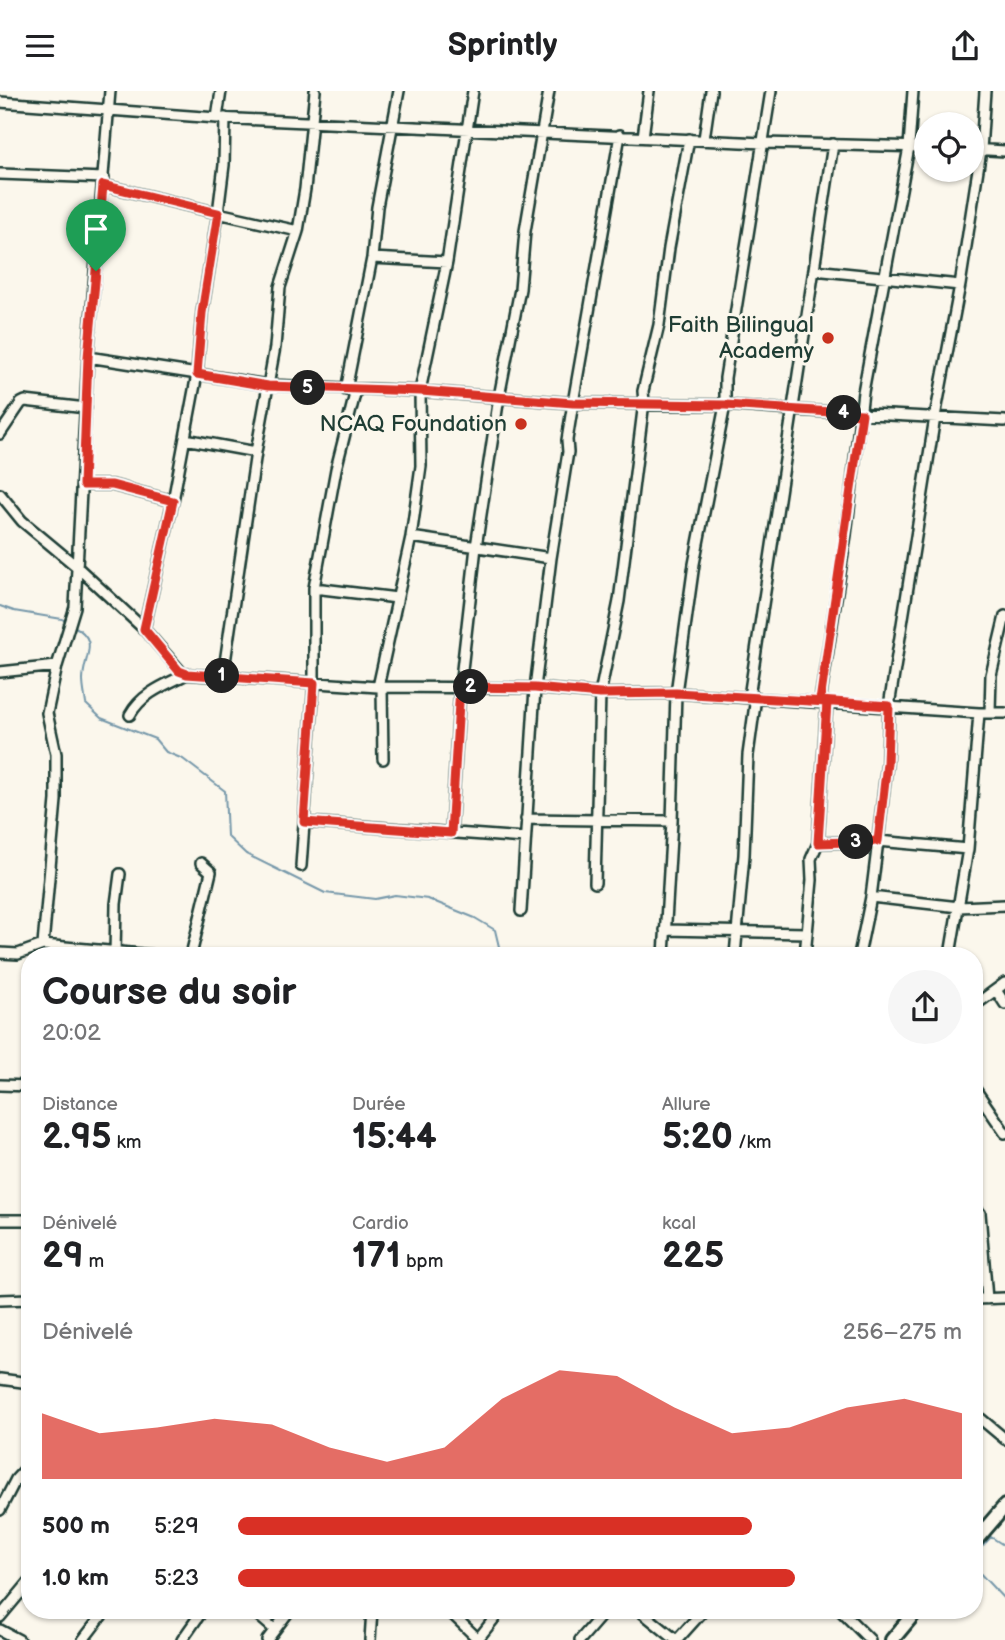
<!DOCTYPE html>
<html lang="fr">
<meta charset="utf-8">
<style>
body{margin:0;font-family:"Balsamiq Sans",sans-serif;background:#f6f6f6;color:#202124;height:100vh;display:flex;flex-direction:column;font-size:26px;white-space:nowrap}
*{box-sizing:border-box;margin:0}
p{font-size:23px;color:#757577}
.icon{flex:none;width:38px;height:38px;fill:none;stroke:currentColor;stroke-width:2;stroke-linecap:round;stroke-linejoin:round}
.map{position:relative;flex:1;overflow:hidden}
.details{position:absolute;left:21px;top:856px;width:962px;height:672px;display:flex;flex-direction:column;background:#fff;border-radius:28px;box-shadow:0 2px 5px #0004}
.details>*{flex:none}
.buttons{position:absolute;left:914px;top:21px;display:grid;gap:14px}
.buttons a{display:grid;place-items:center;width:70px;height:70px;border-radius:50%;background:#fff;box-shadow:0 2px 5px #0004;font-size:35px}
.pin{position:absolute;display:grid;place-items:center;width:60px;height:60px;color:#fff;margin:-72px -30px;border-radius:50% 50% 50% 0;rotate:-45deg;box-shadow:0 0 7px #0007}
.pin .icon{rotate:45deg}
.km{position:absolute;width:35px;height:35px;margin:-18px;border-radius:50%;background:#222;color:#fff;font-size:19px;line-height:35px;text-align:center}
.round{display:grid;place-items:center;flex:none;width:74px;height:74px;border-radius:37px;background:#f6f6f6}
.overview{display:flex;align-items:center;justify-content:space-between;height:119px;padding:0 21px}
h1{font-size:38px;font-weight:700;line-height:52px}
.stats{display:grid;grid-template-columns:repeat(3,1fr);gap:10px;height:119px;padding:7px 21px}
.stats div{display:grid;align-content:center}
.stats b{font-size:35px;font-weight:700}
.stats small{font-size:19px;font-weight:400}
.stats p{font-size:19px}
.chart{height:196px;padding:14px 21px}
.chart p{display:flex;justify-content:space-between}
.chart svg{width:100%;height:126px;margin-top:7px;fill:#d93025;opacity:.7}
ul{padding:0 21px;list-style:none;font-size:23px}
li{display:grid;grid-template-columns:112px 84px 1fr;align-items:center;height:52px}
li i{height:18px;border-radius:9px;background:#d93025}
header{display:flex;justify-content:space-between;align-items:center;height:91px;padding:0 21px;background:#fff;font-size:32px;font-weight:700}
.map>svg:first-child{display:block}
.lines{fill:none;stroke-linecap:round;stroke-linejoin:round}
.stream{stroke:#7698aa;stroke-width:2}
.minor-casing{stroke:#1f3d34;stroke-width:14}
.highway-casing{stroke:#1f3d34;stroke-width:18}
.minor{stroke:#fbf7ec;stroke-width:9}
.highway{stroke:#fbf7ec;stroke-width:12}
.route-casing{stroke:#fff;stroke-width:14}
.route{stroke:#d93025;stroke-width:9}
.poi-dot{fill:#c8321e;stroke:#fbf7ec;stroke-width:2.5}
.labels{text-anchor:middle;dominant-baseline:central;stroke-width:6;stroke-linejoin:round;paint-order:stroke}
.poi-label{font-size:23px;fill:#1f3d34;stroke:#fbf7ec;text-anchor:end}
</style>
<header><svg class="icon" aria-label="menu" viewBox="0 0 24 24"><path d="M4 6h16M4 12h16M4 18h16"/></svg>Sprintly<svg class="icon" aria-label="share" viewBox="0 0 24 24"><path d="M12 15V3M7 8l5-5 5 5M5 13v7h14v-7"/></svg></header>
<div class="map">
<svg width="1005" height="1549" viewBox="0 0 1005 1549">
<rect width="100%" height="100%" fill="#fbf7ec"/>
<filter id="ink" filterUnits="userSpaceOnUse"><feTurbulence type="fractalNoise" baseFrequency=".0143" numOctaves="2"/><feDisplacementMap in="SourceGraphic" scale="14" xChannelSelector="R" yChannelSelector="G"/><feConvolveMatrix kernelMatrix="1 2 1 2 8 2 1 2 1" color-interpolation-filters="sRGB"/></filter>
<g filter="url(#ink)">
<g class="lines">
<path class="stream" d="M0,515L14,520L62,528L67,531
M72,534C102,550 83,565 83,589C83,597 85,605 86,613L101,627L155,648L166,661L183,668L225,700L227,745L246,763L325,802L375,808L395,804L428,808L475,827L495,839L501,864
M975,1432L981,1436
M991,1446L1005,1455
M975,1463L991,1446L988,1444
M975,1477L1005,1509"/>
<defs>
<path id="minor" d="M0,11L217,27L763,52L926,56
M217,27L221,0
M643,46L649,0
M704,48L711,0
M971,58L1005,60
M0,83L104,87
M103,94L218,122L224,74L225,27
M372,167L447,171
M814,179L960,194
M88,266L268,294L420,300L573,312L725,314L793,319L1005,330
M346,299L372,167L377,116L399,0
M0,343L21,312L25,310L86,317
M185,348L256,361
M83,394H112L173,410
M0,403L22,430L76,475L144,538L183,583L378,596L535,597L600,603L676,602L979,622H1005
M411,446L551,467
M314,497L397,507
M144,538L173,410L197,283L202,222L218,122L298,140
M0,581L57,575L75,516L88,266L110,0
M223,585L256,361L275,256L280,196L298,140L305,98L315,0
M378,596L411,446L421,375L420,300L447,171L473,0
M382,596L383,668
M749,606L833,53
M820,610L846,444L863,301L909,56L913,0
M990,621L991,584L1005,525
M130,624C142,602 165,594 187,583
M526,728L672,730
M304,731L525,747
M451,742L460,596L476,456L499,306L520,198L525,140L549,0
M818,752L878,750L968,758
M301,775L314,592V497L336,378L356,299
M595,792L600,603L619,510L644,311L643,300L659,234L669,157L689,48
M871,806L959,816L1005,814
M521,820L535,597L551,467L568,361L567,349L573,312L620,44
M665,839L807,842
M43,854L56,709V663L47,622L57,575
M0,862L18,863L43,854L153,864
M115,864L116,813L120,783
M191,864L211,781L201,772
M664,864L672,730L676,602L694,473L725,314V287L771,0
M735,864L744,764L748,664L756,606
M805,864L812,789L811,768L818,752L827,611
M859,864L871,806L878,750L887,672L889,615L935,326L960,194L981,59L985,0
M950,864L968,758L979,622
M996,899L1005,913
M975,914L1005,892
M0,994L30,995
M975,998L1005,1042
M975,1118L980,1122L987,1208
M0,1129H30
M975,1208L1005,1207
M0,1209L30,1208
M0,1288L30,1292
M975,1323L1005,1348
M0,1419L16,1388L30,1373
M252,1519L274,1538
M448,1519L479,1549
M639,1519L676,1549
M840,1519L870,1549
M0,1526L30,1490
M0,1539L19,1549
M478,1548L501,1519
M83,1549L106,1519
M182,1549L203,1519
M267,1549L290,1519
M370,1549L372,1519
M580,1549L606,1519
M677,1549L704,1519"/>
<path id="highway" d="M975,1450L1005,1415
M892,1549L917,1519"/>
</defs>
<use href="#minor" class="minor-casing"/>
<use href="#highway" class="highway-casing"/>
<use href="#minor" class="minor"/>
<use href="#highway" class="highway"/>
</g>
</g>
<g class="lines" filter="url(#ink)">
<defs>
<path id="route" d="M96,180L88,266L83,394H112L173,410L144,538L179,580L187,583L314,592L304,731L451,742L460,596L535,597L600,603L676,602L827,611L818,752L878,750L887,672L889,615L820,610L862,323L725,314L573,312L421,300L268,295L197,283L202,222L218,122L103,94L96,180"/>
</defs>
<use href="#route" class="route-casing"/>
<use href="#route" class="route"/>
</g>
<g class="poi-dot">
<circle cx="828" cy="247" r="7"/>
<circle cx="521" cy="333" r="7"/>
</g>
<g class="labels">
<g class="poi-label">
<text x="814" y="234">Faith Bilingual<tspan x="814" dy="26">Academy</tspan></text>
<text x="507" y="333">NCAQ Foundation</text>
</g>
</g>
</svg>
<div class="buttons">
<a><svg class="icon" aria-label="locate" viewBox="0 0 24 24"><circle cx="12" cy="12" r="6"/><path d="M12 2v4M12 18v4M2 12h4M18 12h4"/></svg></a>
</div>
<div class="pin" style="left:96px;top:180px;background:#1e9e55"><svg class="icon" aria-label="arrive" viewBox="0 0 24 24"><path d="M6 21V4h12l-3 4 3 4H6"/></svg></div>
<b class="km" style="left:222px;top:585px">1</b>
<b class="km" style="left:471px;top:596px">2</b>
<b class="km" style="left:856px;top:751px">3</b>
<b class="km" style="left:844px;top:322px">4</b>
<b class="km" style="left:308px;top:297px">5</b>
<section class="details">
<div class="overview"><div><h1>Course du soir</h1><p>20:02</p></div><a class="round"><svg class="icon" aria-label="share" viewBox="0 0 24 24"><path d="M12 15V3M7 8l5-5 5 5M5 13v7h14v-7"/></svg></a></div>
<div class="stats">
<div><p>Distance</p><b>2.95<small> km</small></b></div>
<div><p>Durée</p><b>15:44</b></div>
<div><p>Allure</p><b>5:20<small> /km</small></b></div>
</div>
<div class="stats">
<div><p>Dénivelé</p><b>29<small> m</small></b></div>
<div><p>Cardio</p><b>171<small> bpm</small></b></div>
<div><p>kcal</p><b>225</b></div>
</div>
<div class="chart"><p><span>Dénivelé</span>256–275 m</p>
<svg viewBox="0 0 160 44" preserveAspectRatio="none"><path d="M0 44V21L10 28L20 26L30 23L40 25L50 33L60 38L70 33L80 16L90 6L100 8L110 19L120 28L130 26L140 19L150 16L160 21V44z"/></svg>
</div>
<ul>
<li><b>500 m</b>5:29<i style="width:71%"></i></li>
<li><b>1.0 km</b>5:23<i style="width:77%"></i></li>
</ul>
</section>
</div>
